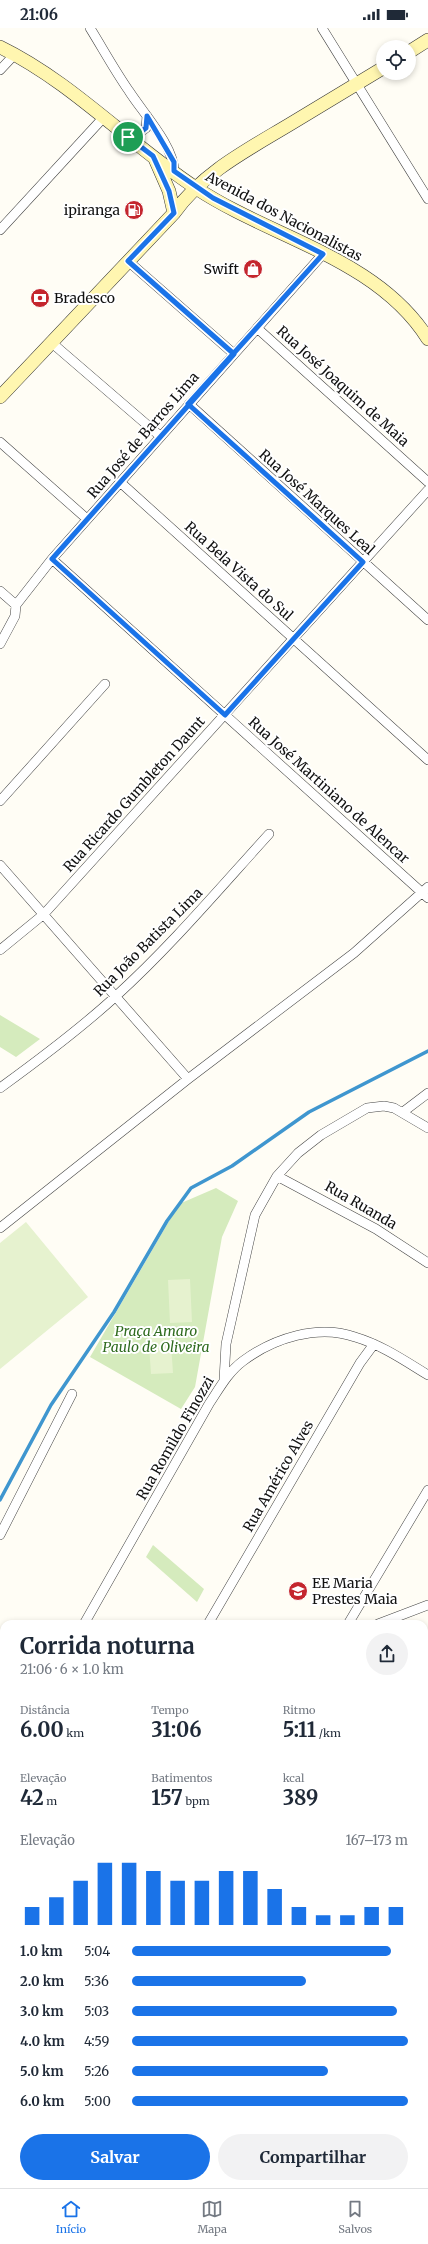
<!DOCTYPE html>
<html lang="pt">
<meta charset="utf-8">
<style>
body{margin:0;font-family:Merriweather,serif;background:#f2f2f3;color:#1f2937;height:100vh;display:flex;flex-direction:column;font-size:15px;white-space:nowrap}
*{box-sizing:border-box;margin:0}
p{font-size:13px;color:#747a83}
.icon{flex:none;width:22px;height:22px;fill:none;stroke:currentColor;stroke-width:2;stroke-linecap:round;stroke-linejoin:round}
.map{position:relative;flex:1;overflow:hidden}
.drawer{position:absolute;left:0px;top:1592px;width:428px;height:568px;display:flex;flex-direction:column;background:#fff;border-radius:12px 12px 0 0;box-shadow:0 2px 6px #0003}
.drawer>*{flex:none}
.fabs{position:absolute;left:376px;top:12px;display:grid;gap:8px}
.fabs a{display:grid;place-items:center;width:40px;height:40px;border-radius:50%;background:#fff;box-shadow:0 2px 6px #0003;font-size:20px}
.pin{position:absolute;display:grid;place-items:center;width:34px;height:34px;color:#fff;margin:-17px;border:2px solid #fff;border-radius:50%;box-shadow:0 1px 4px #0007}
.round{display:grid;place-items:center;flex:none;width:42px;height:42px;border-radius:21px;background:#f2f2f3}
.head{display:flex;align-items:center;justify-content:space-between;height:68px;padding:0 20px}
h1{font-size:22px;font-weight:700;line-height:30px}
.stats{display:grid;grid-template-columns:repeat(3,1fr);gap:6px;height:68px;padding:4px 20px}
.stats div{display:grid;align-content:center}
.stats b{font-size:20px;font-weight:700}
.stats small{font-size:11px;font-weight:400}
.stats p{font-size:11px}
.chart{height:112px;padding:8px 20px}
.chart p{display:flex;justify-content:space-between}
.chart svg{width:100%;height:72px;margin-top:4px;stroke:#1a73e8;stroke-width:6}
.action{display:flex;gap:8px;margin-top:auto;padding:8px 20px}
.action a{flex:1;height:46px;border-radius:24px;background:#1a73e8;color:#fff;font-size:16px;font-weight:700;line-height:46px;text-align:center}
.action a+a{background:#f2f2f3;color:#1f2937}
ul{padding:0 20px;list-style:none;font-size:13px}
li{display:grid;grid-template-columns:64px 48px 1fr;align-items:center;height:30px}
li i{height:10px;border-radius:5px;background:#1a73e8}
.status{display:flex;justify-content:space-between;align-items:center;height:28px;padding:0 20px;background:#fff;direction:ltr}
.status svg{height:11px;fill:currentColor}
.menu{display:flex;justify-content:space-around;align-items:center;height:56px;border-top:1px solid #e0e1e3;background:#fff;font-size:11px;color:#747a83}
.menu a{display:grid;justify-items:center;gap:2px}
.menu .active{color:#1a73e8}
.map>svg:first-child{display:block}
.green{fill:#d5ebbd}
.pitch{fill:#e6f2cf}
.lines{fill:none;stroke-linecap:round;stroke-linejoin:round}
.stream{stroke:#3f96cf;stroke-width:3.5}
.street-casing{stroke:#444;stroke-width:10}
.secondary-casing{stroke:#333;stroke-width:14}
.street{stroke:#fff;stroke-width:9}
.secondary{stroke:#fff6b0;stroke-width:13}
.route-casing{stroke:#fff;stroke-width:8}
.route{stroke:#1a73e8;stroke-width:5}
.labels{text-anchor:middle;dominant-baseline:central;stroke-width:4;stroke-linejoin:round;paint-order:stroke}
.poi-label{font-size:14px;fill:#111;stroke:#fff;text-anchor:end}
.street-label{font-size:14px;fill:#111;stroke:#fff}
.park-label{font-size:14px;font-style:italic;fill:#2f6b1f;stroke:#fff}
</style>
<div class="status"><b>21:06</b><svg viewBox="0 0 49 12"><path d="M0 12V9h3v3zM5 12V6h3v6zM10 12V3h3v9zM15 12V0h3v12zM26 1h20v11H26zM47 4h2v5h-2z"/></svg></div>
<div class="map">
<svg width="428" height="2160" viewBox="0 0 428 2160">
<rect width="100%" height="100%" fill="#fffdf5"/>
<path class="green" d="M0,987L40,1011L16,1029L0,1019Z
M216,1160L238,1173L222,1209L195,1359L181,1381L90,1329L179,1176Z
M153,1517L204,1561L197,1574L146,1529Z"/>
<path class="pitch" d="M26,1194L88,1269L0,1341V1215Z
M190,1251L192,1294L170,1295L168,1252Z
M170,1301L173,1345L151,1346L148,1302Z"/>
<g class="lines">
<path class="stream" d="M0,1472L51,1377L114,1284L167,1193L191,1160L232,1138L309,1084L428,1023"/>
<defs>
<path id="street" d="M90,0C103,21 115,43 129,63C143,85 174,118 174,143
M322,0L428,171
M0,42L15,26
M128,109L135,108L146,100L147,88
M0,202L103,90
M128,233L234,326
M257,300L428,454
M52,315L160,408
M189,376L428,592
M0,414L87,491
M120,454L428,732
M52,531L428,870
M0,563L16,577
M0,616L15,588L16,577L52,531L323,226
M0,773L105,656
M0,837L188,1051
M0,922L44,886L428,462
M0,1060C40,1031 80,1001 116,968C171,918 219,861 269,806
M403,1084L428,1065
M277,1148L376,1201L428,1235
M0,1200L188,1051L354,925L428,859
M224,1352L226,1316L255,1187L277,1148L298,1125L321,1107L367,1080L384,1078L394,1080L428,1100
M0,1507L72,1366
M84,1596L209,1376C219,1361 228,1344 243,1333C274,1310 318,1296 355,1309C382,1317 405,1333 428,1347
M208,1596L360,1335L374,1316
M348,1596L428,1462
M378,1596L428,1577
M424,1681L428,1674
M0,1716L4,1720
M0,1740L4,1733
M424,1895L428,1888
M0,1960L4,1953
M424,2067L428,2072
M210,2160L212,2156"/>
<path id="secondary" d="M0,19C72,54 129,116 196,160C271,210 377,230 428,311
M409,24L428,12
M155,131L169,163L174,185
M0,369L174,185C203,144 249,121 292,95C322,77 353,58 383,40
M0,2060L4,2059
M362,2156L366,2160"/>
</defs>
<use href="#street" class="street-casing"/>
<use href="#secondary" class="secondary-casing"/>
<use href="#street" class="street"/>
<use href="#secondary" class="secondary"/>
</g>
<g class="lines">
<defs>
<path id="route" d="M128,109L153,128L169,163L174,185L128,233L234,326L52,531L225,687L363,534L188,376C233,326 278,276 323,226L213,170L174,143V134L147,88L146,100L135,108L128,109"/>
</defs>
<use href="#route" class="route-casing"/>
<use href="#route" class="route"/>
</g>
<defs>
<symbol id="fuel-disc" viewBox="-11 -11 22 22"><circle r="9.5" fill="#c4262e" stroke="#fff"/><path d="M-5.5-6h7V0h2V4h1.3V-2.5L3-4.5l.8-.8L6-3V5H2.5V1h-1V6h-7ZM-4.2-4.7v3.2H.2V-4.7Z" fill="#fff"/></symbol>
<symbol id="shop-disc" viewBox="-11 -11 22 22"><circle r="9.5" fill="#c4262e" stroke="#fff"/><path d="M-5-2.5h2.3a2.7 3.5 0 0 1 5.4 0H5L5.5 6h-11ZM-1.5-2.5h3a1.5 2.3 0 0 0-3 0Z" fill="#fff"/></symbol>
<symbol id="bank-disc" viewBox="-11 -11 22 22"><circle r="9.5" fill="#c4262e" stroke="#fff"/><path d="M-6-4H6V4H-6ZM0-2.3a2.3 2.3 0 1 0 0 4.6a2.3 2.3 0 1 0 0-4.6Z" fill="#fff"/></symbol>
<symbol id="school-disc" viewBox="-11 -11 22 22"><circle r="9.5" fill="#c4262e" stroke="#fff"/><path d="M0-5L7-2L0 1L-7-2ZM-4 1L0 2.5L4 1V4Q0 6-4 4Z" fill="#fff"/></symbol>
</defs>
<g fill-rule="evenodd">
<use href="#fuel-disc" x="123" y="171" width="22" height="22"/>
<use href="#shop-disc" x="242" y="230" width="22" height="22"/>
<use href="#bank-disc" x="29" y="259" width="22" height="22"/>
<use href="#school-disc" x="287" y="1552" width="22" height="22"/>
</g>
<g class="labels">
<g class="poi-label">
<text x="120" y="182">ipiranga</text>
<text x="239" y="241">Swift</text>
<text x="54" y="270" text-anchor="start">Bradesco</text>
<text x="312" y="1555" text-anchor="start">EE Maria<tspan x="312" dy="16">Prestes Maia</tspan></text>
</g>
<g class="street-label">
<text transform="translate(284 188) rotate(28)">Avenida dos Nacionalistas</text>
<text transform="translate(343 358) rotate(42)">Rua José Joaquim de Maia</text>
<text transform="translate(143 407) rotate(-49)">Rua José de Barros Lima</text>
<text transform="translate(317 474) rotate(42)">Rua José Marques Leal</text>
<text transform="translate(239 543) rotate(42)">Rua Bela Vista do Sul</text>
<text transform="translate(329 762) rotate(42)">Rua José Martiniano de Alencar</text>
<text transform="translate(134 766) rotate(-48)">Rua Ricardo Gumbleton Daunt</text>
<text transform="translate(148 914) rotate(-45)">Rua João Batista Lima</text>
<text transform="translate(361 1177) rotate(30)">Rua Ruanda</text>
<text transform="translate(175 1410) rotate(-60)">Rua Romildo Finozzi</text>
<text transform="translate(278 1448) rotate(-60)">Rua Américo Alves</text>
</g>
<g class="park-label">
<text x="156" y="1303">Praça Amaro<tspan x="156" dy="16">Paulo de Oliveira</tspan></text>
</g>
</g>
</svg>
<div class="fabs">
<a><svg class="icon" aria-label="locate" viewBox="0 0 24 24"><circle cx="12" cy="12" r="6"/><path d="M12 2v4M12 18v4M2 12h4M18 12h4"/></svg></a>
</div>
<div class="pin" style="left:128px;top:109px;background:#1e9e55"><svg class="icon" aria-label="arrive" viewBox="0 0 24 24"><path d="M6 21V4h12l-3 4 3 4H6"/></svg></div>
<section class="drawer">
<div class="head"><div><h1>Corrida noturna</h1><p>21:06 · 6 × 1.0 km</p></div><a class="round"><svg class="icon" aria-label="share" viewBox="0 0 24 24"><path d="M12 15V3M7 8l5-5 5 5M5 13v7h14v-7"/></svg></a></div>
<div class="stats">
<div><p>Distância</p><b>6.00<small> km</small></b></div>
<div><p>Tempo</p><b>31:06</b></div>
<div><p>Ritmo</p><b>5:11<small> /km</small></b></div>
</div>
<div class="stats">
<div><p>Elevação</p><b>42<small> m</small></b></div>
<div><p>Batimentos</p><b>157<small> bpm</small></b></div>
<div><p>kcal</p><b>389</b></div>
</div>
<div class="chart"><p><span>Elevação</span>167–173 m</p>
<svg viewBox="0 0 160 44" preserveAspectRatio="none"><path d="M5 44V33M15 44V27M25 44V17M35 44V6M45 44V6M55 44V11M65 44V17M75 44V17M85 44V11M95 44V11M105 44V22M115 44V33M125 44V38M135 44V38M145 44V33M155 44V33"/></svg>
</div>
<ul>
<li><b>1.0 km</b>5:04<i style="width:94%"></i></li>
<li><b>2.0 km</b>5:36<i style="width:63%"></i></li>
<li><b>3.0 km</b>5:03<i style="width:96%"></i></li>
<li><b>4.0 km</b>4:59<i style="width:100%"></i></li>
<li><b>5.0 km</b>5:26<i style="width:71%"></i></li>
<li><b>6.0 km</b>5:00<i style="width:100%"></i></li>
</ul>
<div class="action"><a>Salvar</a><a>Compartilhar</a></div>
</section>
</div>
<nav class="menu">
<a class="active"><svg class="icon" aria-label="home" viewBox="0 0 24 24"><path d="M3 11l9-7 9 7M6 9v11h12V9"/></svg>Início</a>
<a><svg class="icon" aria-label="map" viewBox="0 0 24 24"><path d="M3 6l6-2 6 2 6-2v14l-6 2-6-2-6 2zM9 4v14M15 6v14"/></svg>Mapa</a>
<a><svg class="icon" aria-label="saved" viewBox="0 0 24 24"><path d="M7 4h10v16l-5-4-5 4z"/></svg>Salvos</a>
</nav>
